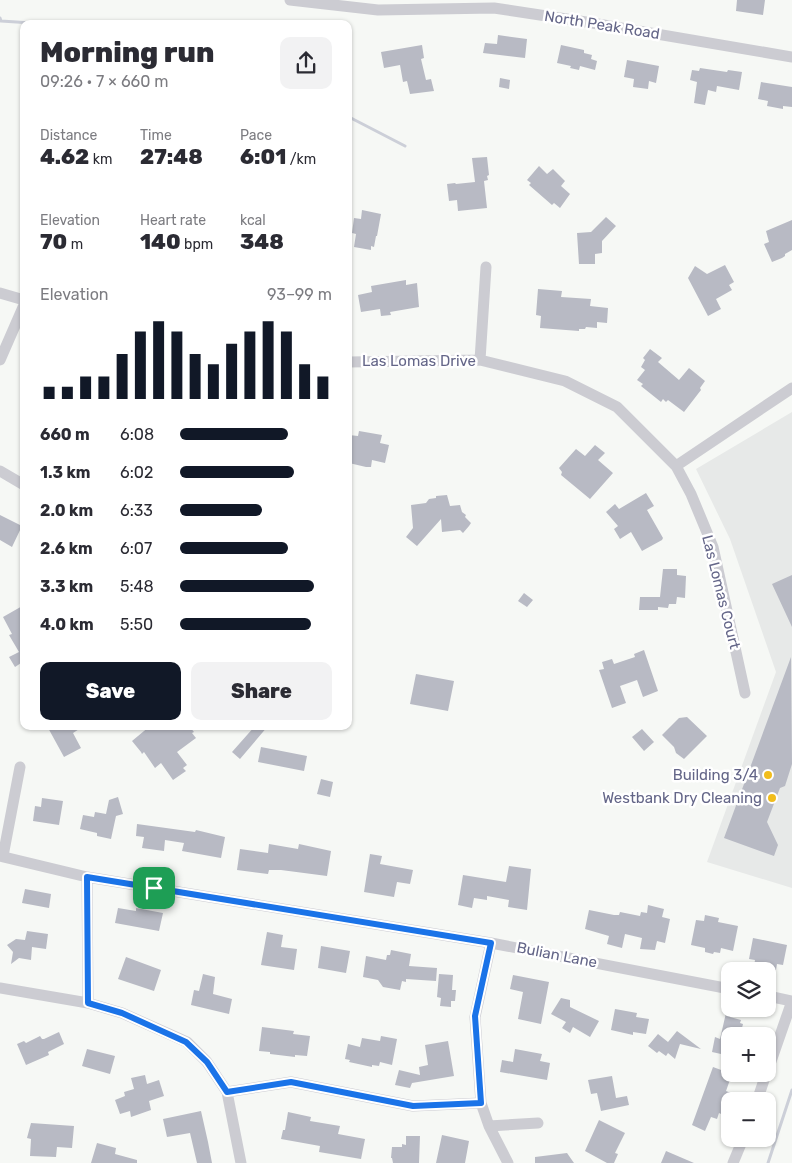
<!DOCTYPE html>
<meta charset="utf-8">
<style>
body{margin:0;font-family:Rubik,sans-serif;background:#f2f2f3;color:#2b2b33;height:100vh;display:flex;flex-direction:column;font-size:19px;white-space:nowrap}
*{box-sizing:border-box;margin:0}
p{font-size:16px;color:#7c7c81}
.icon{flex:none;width:28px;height:28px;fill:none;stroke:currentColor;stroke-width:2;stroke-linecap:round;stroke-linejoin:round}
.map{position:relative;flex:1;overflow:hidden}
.sheet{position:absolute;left:20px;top:20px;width:332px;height:710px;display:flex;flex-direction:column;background:#fff;border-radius:10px;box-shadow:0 1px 4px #0004}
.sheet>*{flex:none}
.controls{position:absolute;left:721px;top:962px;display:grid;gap:10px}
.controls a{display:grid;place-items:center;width:55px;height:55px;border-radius:10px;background:#fff;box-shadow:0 1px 4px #0004;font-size:25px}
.pin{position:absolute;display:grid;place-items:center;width:42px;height:42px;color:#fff;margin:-21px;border-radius:10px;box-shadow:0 2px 8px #0006}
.round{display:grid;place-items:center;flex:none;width:52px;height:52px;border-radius:10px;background:#f2f2f3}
.headline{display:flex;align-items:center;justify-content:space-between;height:85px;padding:0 20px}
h1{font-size:28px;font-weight:800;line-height:38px}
.metrics{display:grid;grid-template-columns:repeat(3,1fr);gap:8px;height:85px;padding:5px 20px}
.metrics div{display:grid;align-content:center}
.metrics b{font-size:21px;font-weight:800}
.metrics small{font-size:14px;font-weight:400}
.metrics p{font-size:14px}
.chart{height:140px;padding:10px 20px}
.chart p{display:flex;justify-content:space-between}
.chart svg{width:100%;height:90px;margin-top:5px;stroke:#111827;stroke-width:6}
.button{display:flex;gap:10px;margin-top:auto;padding:10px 20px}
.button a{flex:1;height:58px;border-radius:10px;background:#111827;color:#fff;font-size:20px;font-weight:800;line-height:58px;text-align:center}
.button a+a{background:#f2f2f3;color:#2b2b33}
ul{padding:0 20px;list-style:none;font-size:16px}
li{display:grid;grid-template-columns:80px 60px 1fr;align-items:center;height:38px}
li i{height:12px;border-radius:6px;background:#111827}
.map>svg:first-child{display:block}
.built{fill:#e7e9e8}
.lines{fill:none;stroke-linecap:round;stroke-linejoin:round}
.stream{stroke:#cccfd8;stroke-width:3}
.building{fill:#b8bac4}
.street{stroke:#ccccd2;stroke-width:11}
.route-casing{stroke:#fff;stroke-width:10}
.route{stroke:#1a73e8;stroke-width:6}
.poi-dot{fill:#f1bd1c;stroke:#fff;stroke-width:2}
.labels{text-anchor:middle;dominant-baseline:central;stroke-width:5;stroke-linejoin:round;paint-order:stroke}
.street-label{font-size:15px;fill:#646688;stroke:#fff}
.poi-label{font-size:15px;fill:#646688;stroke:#fff;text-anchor:end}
</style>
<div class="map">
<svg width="792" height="1163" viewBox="0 0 792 1163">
<rect width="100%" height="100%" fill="#f6f8f5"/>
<path class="built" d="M792,412V888L707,862L776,672L730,539L696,469Z"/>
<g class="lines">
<path class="stream" d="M0,18L1,21L47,24
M349,117L405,146
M768,1163L792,1090"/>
</g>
<path class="building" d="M737,0H765L763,15L736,11Z
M498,35L527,39L525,58L483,53L485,43L497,44Z
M422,45L424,58L421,59L426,80L431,79L434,91L410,94L407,81L403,82L400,65L384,68L381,52Z
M561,45L584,50V53L592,55L591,59L597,61L595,70L580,66L579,70L570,68L571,66L557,63Z
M627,60L659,66L656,83L649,81L648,89L633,87L634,79L624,77Z
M700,68L727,72L728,70L742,72L739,90L717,86L716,92L708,90L705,105L694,103L697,82L690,80L692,70L699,71Z
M500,78L510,80L509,89L499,87Z
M761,82L792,87V107L783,106V109L767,106L768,101L758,99Z
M487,157L489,175L487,176L488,180L484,181L487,208L458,211L457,200L449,201L447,184L455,183L456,184L475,182L472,158Z
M539,166L547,174L553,169L565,181L561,186L570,194L560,208L554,203L552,205L529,185L531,183L527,180Z
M362,210L381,214L377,236H376L374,247L371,246V250L354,247L356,234L352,233L354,218L361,219Z
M606,217L616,226L602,241V253L595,254V264H579L577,233L591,232Z
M792,220V250L785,254V256L782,258L772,262L764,244L769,242L766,231Z
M725,265L734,282L729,285L732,290L716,299L721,309L708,316L688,278L695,266L707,274Z
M406,280V285L417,283L419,307L390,312L391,315L381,316L380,309L361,312L358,295L372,292L371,286Z
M538,289L562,291L561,297L591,299L590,306L608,308L607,323L597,322V328L586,327L585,329H579V331L540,328L541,316L536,315Z
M650,349L662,358L658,362L679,380L689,368L705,381L700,388L701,390L684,412L668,400L666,402L663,399L661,402L641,386L643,384L637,380L645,370L641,367L645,360L643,358Z
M359,431L382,435L380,443L389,445L385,463L372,460L371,467H366L349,463V435L358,436Z
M595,445L605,453L598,460L613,473L590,499L561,475L562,472L559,468L576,449L585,456Z
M646,493L654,506L647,510L663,538L662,540L642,551L631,532L620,539L614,529L618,526L606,512L615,504L619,509Z
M447,495L450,506L460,505L462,512L466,515L465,517L471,523L469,526L463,533L460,530L442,532L441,519L417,546L406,537L413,528L411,505L426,503L429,499L436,498V496Z
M0,515L22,526L12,547L0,540Z
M663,569H677V575L686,576L685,598L677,597L676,604H669L668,608L658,607V610H639L640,597H660Z
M792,575V627L772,584Z
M524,593L533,600L527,607L518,601Z
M24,605V661L15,667L9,657L19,652L9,635L12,634L3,617Z
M644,650L658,691L643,697L637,680L620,686L626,703L612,708L599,670L604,669L602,662L612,659L614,664L635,657L634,654Z
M791,657L792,764L785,786L780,788L767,822L778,845L774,856L724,838Z
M416,674L454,681L448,711L410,704Z
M687,717L707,736L684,759L676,753L674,747L662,735L679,718Z
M47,726H84L73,733L81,748L64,757Z
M150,726H189L194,732L192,733L196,738L177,752L187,765L183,768L186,771L173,780L161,763L155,768L144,752L142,754L141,752L132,741Z
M255,726H268L240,759L232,752Z
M642,729L654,742L644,751L632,737Z
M261,747L307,756L304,771L258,762Z
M321,779L333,782L330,797L317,794Z
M118,797L123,814L116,816L111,839L97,836V833L80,829L83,815L94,817L95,812L106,814L109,800Z
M42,798L63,801L59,825L33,821L35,806L41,807Z
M137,824L195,832L196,830L225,837L221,858L182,851L184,843L165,840L164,851L142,848L144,837L136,836Z
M269,844L298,849L299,844L331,851L327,876L281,870H269L268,874L237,870L240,849L268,853Z
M370,854L382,856L380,864L413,870L410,884L397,882L394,897L364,892Z
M509,866L531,869L527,910L508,907L509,900L487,896V900L474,898L472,908L458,905L463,875L506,882Z
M25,889L51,894L49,908L22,903Z
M648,905L664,909L662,917L670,919L665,943L657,941L655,950L640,949L642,938L625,934L622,948L607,944L609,936L585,929L589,910L614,915H619L620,912L640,916L641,912L647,913Z
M118,908L136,911V908L163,913L159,931L115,923Z
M705,915L719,918L718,922L738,926L733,951L721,948L720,953L714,952L713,954L705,952V948L691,945L696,920L704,921Z
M27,931L48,934L46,949L32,947L31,960L19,958L11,964L13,952L7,945L16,939L25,940Z
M267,932L283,935L281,947L297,949L294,970L261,965Z
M753,938L787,945L783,965L777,964L776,970L754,966L755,960L749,959Z
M321,946L350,951L346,973L318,968Z
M391,950L411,954L409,966L437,968L436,981L406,979V982L402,981L400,990L383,987L378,980L363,977L366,956L386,960L387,955H390Z
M126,957L161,970L154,991L118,979Z
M203,974L215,977L213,994L232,999L229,1014L191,1005L194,990L199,991Z
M439,974L453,975L452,990H456L455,1001H451V1007L440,1006L441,998L437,997Z
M513,975L549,982L541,1024L518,1019L523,992L510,989Z
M561,998L570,1000V1007L599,1021L590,1037L573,1027L570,1033L562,1028L566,1022L551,1014Z
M615,1009L637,1013L636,1017L649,1019L646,1034L633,1032V1035L611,1030Z
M726,1013L730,1014V1017L741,1020L740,1023L743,1024L740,1036H730V1056L712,1052L715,1037L720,1039Z
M262,1027L294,1031L293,1034L310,1036L307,1056L295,1055V1057L270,1054V1052L259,1051Z
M677,1031L701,1049L680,1044L675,1059L668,1053L666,1056L659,1051L657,1053L648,1046L658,1034L668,1042Z
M59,1032L64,1044L48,1052L49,1055L26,1065L17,1044L24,1041L26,1043L40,1036L42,1039H44Z
M381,1036L397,1039L392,1065L380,1062L379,1066L372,1065V1067L349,1062L350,1060L345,1059L348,1044L360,1047L362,1038L380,1041Z
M448,1041L454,1076L412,1083L410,1088L395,1085L399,1070L420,1075L419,1067L428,1065L425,1045Z
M87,1049L115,1056L110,1074L82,1066Z
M515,1049L542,1054L540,1061L550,1063L547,1080L500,1072L502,1060L513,1062Z
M713,1067L732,1074L726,1091L750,1101H730V1109L727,1117L719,1113L717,1119L711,1117L705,1131L692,1125Z
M145,1075L147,1084L159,1080L164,1096L149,1101L151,1110L131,1117L130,1111L120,1114L115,1100L125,1096L124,1092L134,1089L131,1078Z
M612,1076L616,1098L627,1096L629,1105L601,1111L597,1093L591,1094L588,1080Z
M201,1111L208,1142L212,1163H197L190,1133L167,1137L163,1119Z
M288,1112L311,1117L310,1121L340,1126L338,1134L365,1139L361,1159L319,1152L320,1146L281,1139L283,1130H285Z
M599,1120L625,1133L615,1153L618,1154L614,1163H607L585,1151Z
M31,1123L74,1126L72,1148L57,1147L56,1157L30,1156L31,1139L27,1138Z
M442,1135L469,1141L465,1163H436Z
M406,1136H420L419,1163H393L392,1158H391L392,1147H402V1144L406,1145Z
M97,1143L116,1148L115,1154L137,1160V1163H91Z
M666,1151L694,1163H661Z
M567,1153L574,1163H535V1157Z"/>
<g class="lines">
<path class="street" d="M290,0L378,10L494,8L586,22L792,57
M0,293L24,300
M0,360L24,305
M480,360L486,267
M349,362L480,360L565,381L617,407L676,466L691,494L713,547L745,693
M676,466L792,388
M0,471L24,485
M0,856L87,877L491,943L730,989
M3,856L20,767
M87,877L88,1003
M491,943L475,1017L481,1103L489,1126L508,1163
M0,988L88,1003L122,1013L187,1042L207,1062L227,1092L241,1163
M768,996L792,1001
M768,1070L792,1001
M227,1092L291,1082L413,1106L481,1103
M757,1101L766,1074
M489,1126L538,1123
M733,1163L743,1139"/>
</g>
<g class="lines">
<defs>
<path id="route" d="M87,877L491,943L475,1016L481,1103L413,1106L291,1082L227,1092L207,1062L186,1042L122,1013L88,1003Z"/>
</defs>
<use href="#route" class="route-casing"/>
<use href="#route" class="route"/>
</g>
<g class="poi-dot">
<circle cx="768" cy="775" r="5"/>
<circle cx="772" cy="798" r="5"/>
</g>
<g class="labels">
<g class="street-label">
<text transform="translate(602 25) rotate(9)">North Peak Road</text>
<text x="419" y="361">Las Lomas Drive</text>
<text transform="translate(721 592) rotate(76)">Las Lomas Court</text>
<text transform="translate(557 955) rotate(11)">Bulian Lane</text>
</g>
<g class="poi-label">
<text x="758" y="775">Building 3/4</text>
<text x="762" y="798">Westbank Dry Cleaning</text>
</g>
</g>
</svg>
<div class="controls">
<a><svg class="icon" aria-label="layers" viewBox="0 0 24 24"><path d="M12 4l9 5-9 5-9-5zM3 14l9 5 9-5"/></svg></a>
<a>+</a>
<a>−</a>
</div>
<div class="pin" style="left:154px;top:888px;background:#1e9e55"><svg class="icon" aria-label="arrive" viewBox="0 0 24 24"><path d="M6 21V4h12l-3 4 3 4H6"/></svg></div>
<section class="sheet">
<div class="headline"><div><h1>Morning run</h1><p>09:26 · 7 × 660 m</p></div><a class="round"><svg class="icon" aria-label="share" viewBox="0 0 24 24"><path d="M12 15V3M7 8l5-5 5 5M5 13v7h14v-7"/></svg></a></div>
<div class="metrics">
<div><p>Distance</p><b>4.62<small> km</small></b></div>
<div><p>Time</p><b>27:48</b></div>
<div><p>Pace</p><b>6:01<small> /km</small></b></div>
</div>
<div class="metrics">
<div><p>Elevation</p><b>70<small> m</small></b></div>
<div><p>Heart rate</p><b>140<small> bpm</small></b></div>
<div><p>kcal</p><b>348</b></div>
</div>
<div class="chart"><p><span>Elevation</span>93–99 m</p>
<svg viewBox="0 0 160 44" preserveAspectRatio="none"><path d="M5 44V38M15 44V38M25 44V33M35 44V33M45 44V22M55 44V11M65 44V6M75 44V11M85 44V22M95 44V27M105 44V17M115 44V11M125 44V6M135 44V11M145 44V27M155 44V33"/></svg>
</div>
<ul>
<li><b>660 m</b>6:08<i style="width:71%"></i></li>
<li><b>1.3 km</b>6:02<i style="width:75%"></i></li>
<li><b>2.0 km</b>6:33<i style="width:54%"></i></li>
<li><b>2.6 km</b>6:07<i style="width:71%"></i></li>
<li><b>3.3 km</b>5:48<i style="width:88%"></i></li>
<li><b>4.0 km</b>5:50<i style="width:86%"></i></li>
</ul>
<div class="button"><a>Save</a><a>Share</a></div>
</section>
</div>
